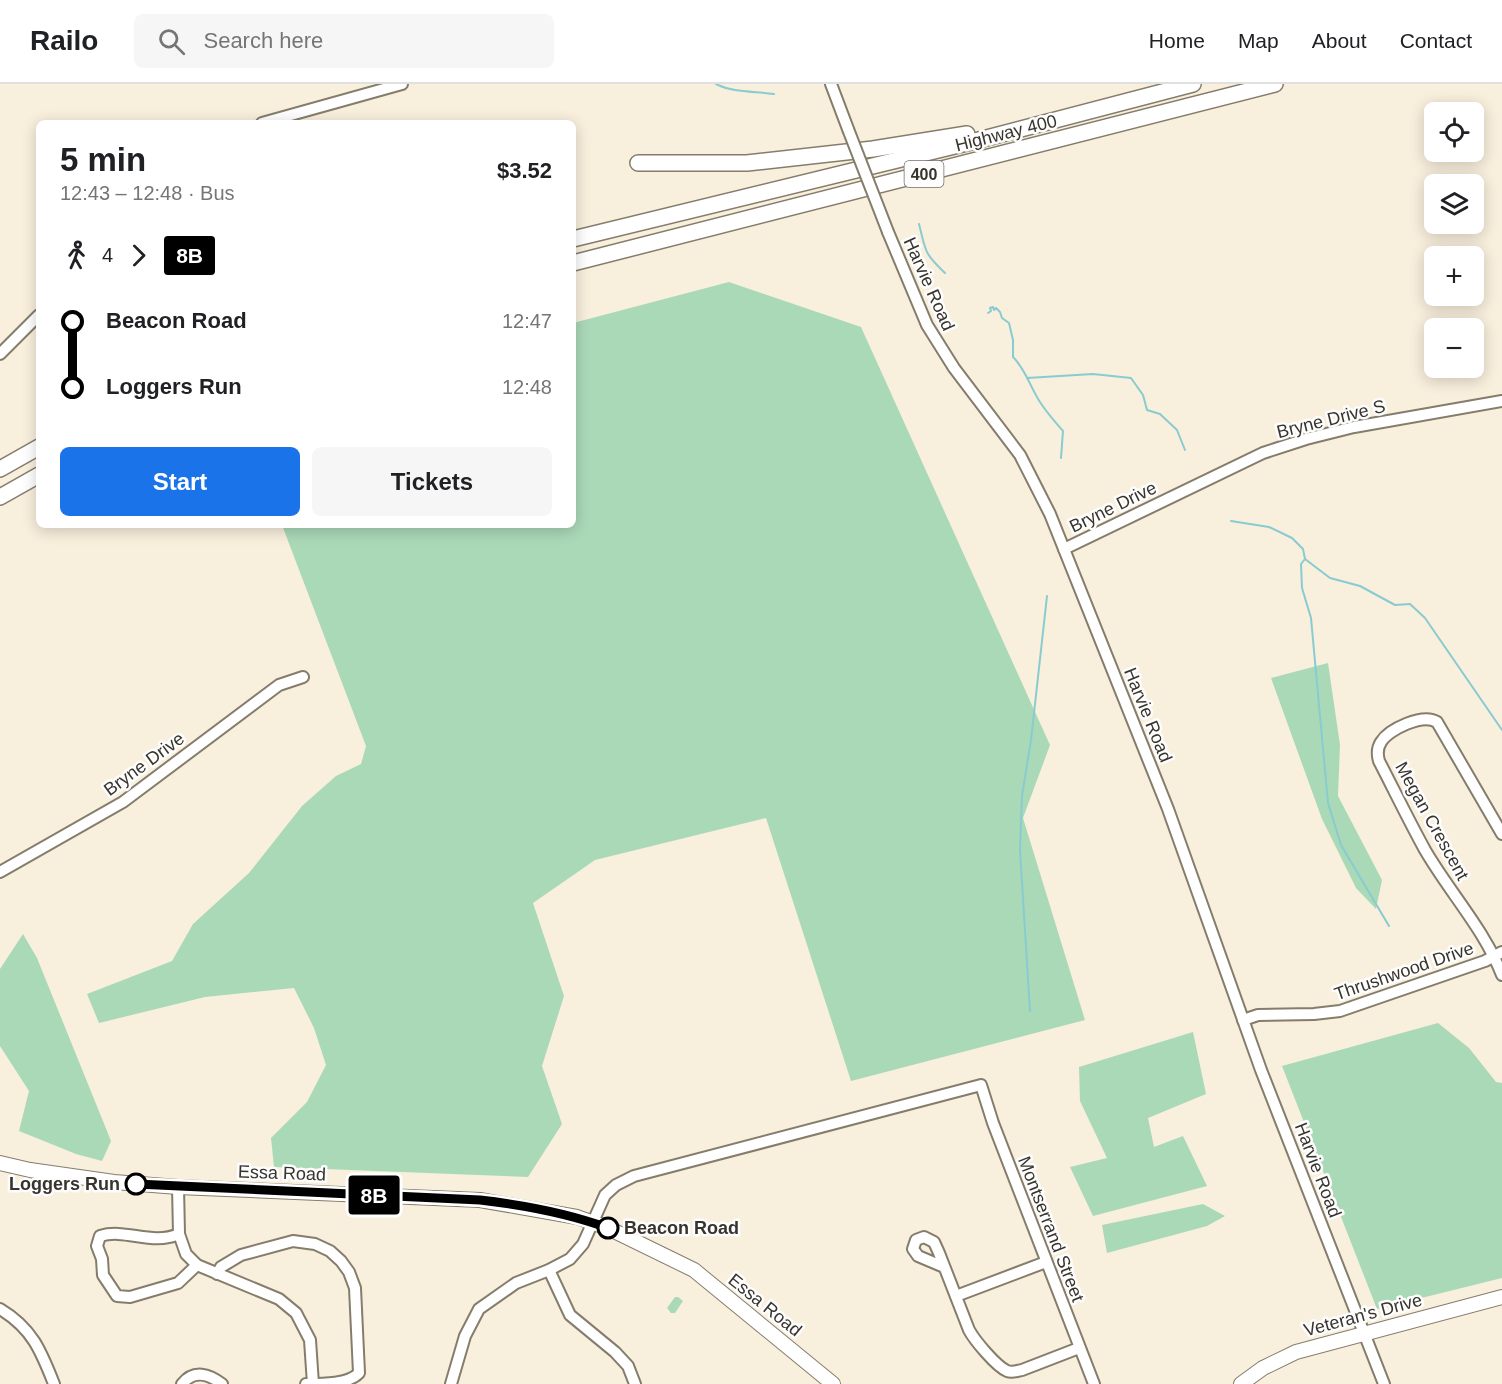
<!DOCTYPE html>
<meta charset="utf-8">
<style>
:root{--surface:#fff;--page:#f6f6f6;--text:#202124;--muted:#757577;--line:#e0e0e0;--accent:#1a73e8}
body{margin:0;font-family:Helvetica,sans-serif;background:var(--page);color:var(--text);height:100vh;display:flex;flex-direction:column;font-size:22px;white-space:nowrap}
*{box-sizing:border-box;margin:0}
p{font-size:20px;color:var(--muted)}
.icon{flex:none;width:33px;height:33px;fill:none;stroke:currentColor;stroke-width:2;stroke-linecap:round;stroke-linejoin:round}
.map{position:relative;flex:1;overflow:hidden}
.side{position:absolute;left:36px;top:36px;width:540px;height:408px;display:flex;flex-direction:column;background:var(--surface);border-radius:9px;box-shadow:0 3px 15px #0003}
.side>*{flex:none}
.badge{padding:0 12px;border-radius:4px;font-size:21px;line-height:39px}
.fabs{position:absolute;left:1424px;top:18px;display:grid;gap:12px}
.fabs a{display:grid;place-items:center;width:60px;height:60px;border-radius:9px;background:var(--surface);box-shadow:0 3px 15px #0003;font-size:30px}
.map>.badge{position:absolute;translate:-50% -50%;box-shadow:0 0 0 3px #fff}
.legs{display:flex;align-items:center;gap:9px;height:66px;padding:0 24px;font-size:20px}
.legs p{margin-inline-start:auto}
.overview{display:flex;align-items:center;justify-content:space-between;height:102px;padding:0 24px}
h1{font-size:33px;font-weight:700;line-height:45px}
.button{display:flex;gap:12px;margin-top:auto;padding:12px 24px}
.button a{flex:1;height:69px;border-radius:9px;background:var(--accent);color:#fff;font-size:24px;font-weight:700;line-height:69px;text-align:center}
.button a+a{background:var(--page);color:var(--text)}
ul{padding:0 24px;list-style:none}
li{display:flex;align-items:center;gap:21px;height:66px;font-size:22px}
li i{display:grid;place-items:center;width:9px;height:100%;margin:0 8px;background:currentColor}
li i::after{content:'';width:15px;height:15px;margin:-8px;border:4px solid;border-radius:50%;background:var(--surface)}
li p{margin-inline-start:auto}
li:first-child i{background:linear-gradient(#0000 50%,currentColor 0)}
li:last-child i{background:linear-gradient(currentColor 50%,#0000 0)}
header{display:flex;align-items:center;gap:36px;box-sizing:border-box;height:84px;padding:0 30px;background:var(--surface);border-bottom:2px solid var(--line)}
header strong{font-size:28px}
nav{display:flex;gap:33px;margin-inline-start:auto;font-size:21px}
.search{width:420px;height:54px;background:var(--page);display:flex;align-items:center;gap:15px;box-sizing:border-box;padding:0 21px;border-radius:9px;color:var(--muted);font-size:22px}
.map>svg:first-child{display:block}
.green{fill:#aad9b8}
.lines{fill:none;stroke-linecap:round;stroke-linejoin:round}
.stream{stroke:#88cbd0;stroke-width:2}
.minor-casing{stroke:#857d6c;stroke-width:14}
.major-casing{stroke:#857d6c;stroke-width:16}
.highway-casing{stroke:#857d6c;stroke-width:18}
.minor{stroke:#fff;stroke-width:10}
.major{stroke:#fff;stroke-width:14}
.highway{stroke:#fff;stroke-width:15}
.minor-bridge-casing{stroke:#857d6c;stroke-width:14;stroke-linecap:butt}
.minor-bridge{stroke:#fff;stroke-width:10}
.line-1-casing{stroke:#fff;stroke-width:14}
.line-1{stroke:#000;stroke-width:9}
.stop-1-dot{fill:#fff;stroke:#000;stroke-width:3}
.labels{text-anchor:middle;stroke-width:5;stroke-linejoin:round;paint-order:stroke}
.shield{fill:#fdfdfd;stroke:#72706b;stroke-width:1.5}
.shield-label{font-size:16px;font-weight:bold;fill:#37342d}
.street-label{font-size:18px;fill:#37342d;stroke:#fdfdfd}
.stop-label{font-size:18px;font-weight:bold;fill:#37342d;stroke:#fdfdfd;text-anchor:end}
</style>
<header>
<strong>Railo</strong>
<div class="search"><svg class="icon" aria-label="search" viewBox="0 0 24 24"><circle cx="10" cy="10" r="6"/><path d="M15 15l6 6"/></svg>Search here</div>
<nav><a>Home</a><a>Map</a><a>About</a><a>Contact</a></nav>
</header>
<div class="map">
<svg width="1502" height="1300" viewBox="0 0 1502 1300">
<rect width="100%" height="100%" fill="#f9efdd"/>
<g class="green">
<polygon points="729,198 861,243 1050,661 1023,734 1085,936 851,997 766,734 595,776 533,819 564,912 542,982 562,1040 528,1093 274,1083 271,1054 307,1018 326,981 314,944 294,904 205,913 99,939 87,910 172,877 193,840 249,789 302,722 336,692 361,680 366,662 282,441 573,441 573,239"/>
<polygon points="1328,579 1340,661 1338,712 1382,796 1376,825 1356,804 1322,735 1271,594"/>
<polygon points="23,850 37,874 111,1057 102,1077 76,1070 19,1047 29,1007 0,962 0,885"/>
<polygon points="1438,939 1469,964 1496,998 1502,999 1502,1194 1377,1225 1282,982"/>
<polygon points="1193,948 1206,1010 1148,1034 1154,1063 1183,1052 1207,1102 1093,1132 1070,1083 1107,1074 1080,1017 1079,983"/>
<polygon points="1203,1120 1225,1132 1207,1142 1107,1169 1102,1141"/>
<polygon points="678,1213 683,1217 675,1229 671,1229 667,1224 675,1213"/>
</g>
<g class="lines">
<g class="stream">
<path d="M716,0C734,9 754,7 774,10"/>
<path d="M919,140C926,167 923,168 945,189"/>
<path d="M988,229L991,227L990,224L993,223L994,226L996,224L1000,228L1002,234L1009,239L1013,256V273C1027,287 1030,304 1042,321C1048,330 1056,339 1063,347L1061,374"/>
<polyline points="1027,294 1093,290 1131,294 1143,311 1147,326 1160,330 1177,346 1185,366"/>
<polyline points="1231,437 1269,443 1292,454 1303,465 1305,475 1330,494 1360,502 1395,521 1410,520 1425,534 1502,646"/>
<polyline points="1305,475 1301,480 1302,504 1311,534 1328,719 1341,761 1389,842"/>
<polyline points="1030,927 1020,766 1022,712 1031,656 1047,512"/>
</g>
<defs>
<g id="minor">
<polyline points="831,0 848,45"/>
<polyline points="262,39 402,0"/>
<polyline points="888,148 927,241 954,284 1020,371 1050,430 1168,725 1261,986 1384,1300"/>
<polyline points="0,270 39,231"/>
<polyline points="1064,465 1263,369 1306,355 1354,343 1502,317"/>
<path d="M1502,750L1437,638C1423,629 1389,645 1381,658C1377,664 1377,670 1379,677C1394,706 1409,737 1425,766C1450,809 1484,845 1502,891"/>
<polyline points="0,788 123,718 279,601 303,593"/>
<polyline points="1243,936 1258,931 1314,930 1340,927 1485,877 1502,868"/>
<polyline points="178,1103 179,1150 186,1170 197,1181 279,1215 296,1229 310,1256 313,1300"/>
<path d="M179,1150C151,1162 126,1144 100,1152L97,1162L102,1175L103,1191L117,1212L130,1213L178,1199L197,1181"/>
<path d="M944,1183L918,1172L913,1165L916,1156L924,1153L934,1158L939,1169L969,1246C975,1257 996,1282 1007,1287C1012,1289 1017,1287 1022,1286L1079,1264"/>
<polyline points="549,1186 570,1231 615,1268 628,1282 635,1300"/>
<path d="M217,1190L221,1183L241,1171L293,1157L315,1160L330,1167L341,1177L349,1188L355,1204L359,1289C349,1300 323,1300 306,1300"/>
<polyline points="956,1212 1046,1178"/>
<path d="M0,1225C32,1244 41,1267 54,1300"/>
<path d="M182,1300C194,1285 209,1290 222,1300"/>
<polyline points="451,1300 465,1252 479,1225 516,1199 549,1186 570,1175 583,1160 605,1111 616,1101 634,1092 981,1001 993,1039 1094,1300"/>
</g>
<g id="major">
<polyline points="0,1079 30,1086 114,1098 178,1103 480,1116 577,1133 608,1144 694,1186 833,1300"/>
<polyline points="1241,1300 1263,1284 1296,1268 1502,1213"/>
</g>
<g id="highway">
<polyline points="638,79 747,79 873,65 967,50"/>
<polyline points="573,155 971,58 1193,0"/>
<polyline points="573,179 1275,0"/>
<polyline points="0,385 39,363"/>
<polyline points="0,413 39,391"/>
</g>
</defs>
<use href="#minor" class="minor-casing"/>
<use href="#major" class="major-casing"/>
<use href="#highway" class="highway-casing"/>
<use href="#minor" class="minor"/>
<use href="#major" class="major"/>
<use href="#highway" class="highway"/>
<defs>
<polyline id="minor-bridge" points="848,45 888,148"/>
</defs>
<use href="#minor-bridge" class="minor-bridge-casing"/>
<use href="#minor-bridge" class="minor-bridge"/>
</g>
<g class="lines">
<defs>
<path id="line-1" d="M136,1100L480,1116C523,1121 567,1129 608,1144"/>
</defs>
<use href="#line-1" class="line-1-casing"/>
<use href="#line-1" class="line-1"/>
</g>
<g class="stop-1-dot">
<circle cx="136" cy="1100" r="10"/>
<circle cx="608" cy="1144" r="10"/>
</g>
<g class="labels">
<rect class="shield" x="904.5" y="77" width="39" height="26" rx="4.5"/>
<g class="shield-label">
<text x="924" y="96">400</text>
</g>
<g class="street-label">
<text transform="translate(1006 49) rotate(-14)" y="6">Highway 400</text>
<text transform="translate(929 200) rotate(66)" y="6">Harvie Road</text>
<text transform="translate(1331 335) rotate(-14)" y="6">Bryne Drive S</text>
<text transform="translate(1113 423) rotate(-26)" y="6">Bryne Drive</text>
<text transform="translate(1148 631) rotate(68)" y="6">Harvie Road</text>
<text transform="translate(144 680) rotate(-36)" y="6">Bryne Drive</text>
<text transform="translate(1432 737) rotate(61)" y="6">Megan Crescent</text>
<text transform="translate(1404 887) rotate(-19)" y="6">Thrushwood Drive</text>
<text transform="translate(1318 1086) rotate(69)" y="6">Harvie Road</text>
<text transform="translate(282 1089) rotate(2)" y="6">Essa Road</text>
<text transform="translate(1051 1145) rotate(69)" y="6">Montserrand Street</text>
<text transform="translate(765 1221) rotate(39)" y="6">Essa Road</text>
<text transform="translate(1363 1231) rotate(-15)" y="6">Veteran's Drive</text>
</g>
<g class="stop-label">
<text x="120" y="1106">Loggers Run</text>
<text x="624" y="1150" text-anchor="start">Beacon Road</text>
</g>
</g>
</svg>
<div class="fabs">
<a><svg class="icon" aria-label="locate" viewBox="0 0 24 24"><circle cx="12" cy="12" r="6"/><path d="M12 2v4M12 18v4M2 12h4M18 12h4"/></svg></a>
<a><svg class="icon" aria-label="layers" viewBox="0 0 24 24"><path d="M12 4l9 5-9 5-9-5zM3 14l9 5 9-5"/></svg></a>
<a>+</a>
<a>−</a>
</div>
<b class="badge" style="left:374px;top:1111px;background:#000;color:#fff">8B</b>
<section class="side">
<div class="overview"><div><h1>5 min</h1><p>12:43 – 12:48 · Bus</p></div><b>$3.52</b></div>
<div class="legs"><svg class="icon" aria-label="walk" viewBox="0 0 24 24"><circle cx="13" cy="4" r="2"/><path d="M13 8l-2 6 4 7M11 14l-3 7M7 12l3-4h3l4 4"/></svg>4<svg class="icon" aria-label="forward" viewBox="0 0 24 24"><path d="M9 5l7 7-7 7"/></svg><b class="badge" style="background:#000;color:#fff">8B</b></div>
<ul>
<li><i style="color:#000"></i><b>Beacon Road</b><p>12:47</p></li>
<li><i style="color:#000"></i><b>Loggers Run</b><p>12:48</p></li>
</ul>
<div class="button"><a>Start</a><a>Tickets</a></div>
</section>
</div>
